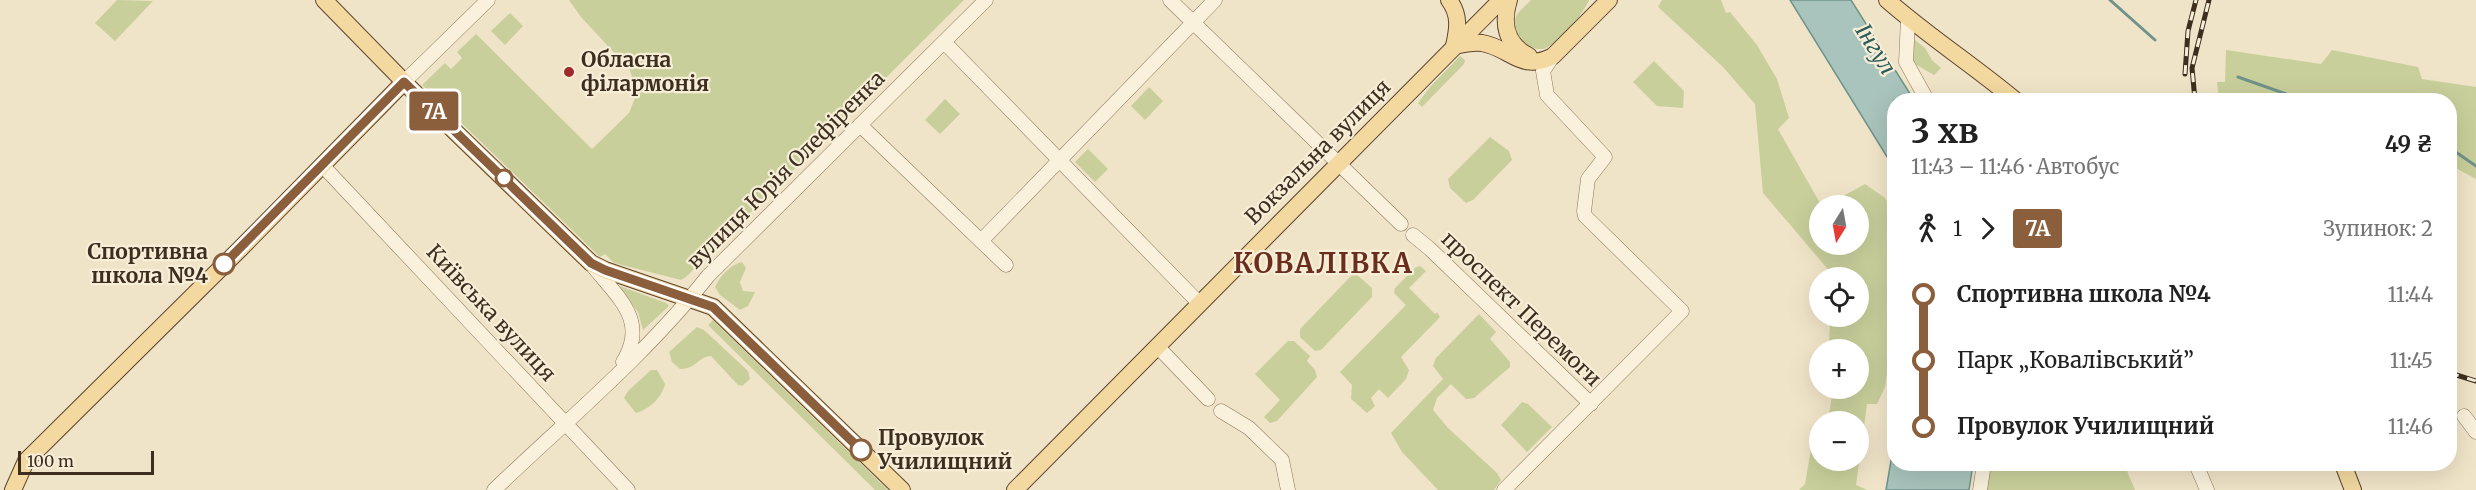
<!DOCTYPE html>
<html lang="uk">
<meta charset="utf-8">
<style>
:root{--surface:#fff;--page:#f6f6f6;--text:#222;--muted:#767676}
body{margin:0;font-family:Merriweather,serif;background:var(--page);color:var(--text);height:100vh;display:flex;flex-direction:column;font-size:22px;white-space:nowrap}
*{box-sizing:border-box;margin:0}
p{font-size:20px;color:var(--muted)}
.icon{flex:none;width:33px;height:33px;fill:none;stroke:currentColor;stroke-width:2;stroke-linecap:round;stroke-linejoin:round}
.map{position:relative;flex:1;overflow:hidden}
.details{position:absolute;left:1887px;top:93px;width:570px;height:378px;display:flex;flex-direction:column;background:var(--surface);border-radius:24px;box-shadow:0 6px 24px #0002}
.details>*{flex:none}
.badge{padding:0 12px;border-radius:4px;font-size:21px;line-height:39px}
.needle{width:39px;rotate:191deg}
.tools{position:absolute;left:1809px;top:195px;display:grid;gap:12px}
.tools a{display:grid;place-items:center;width:60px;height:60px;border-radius:50%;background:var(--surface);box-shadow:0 6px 24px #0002;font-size:30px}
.scale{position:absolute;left:18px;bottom:15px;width:136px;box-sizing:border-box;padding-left:6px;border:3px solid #3d2e20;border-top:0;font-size:16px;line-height:21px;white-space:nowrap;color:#3d2e20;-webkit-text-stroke:4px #f7eed8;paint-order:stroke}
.map>.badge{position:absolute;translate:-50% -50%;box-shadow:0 0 0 3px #fff}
.legs{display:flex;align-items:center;gap:9px;height:66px;padding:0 24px;font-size:20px}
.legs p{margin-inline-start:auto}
.overview{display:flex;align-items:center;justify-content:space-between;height:102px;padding:0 24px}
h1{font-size:33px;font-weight:700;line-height:45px}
ul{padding:0 24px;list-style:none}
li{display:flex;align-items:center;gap:21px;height:66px;font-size:22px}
li i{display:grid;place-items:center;width:9px;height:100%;margin:0 8px;background:currentColor}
li i::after{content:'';width:15px;height:15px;margin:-8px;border:4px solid;border-radius:50%;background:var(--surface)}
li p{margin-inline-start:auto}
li:first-child i{background:linear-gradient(#0000 50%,currentColor 0)}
li:last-child i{background:linear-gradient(currentColor 50%,#0000 0)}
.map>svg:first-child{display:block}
.green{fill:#c9cf9b}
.water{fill:#a9c4bc;stroke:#6f938a;stroke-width:1.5}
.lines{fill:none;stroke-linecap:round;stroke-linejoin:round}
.stream{stroke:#6f938a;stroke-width:3}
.minor-casing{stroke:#8d765c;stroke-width:15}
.major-casing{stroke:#5b4430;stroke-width:18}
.minor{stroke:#faf1dc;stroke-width:14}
.major{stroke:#f3d9a0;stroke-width:16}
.rail-casing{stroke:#3d2e20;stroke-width:5}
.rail{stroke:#f7eed8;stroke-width:3;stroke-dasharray:9;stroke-linecap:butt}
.line-1-casing{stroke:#fff;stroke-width:14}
.line-1{stroke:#8b5e3c;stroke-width:9}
.poi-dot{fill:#9e2a2b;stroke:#f7eed8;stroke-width:2}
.stop-1-dot{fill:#fff;stroke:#8b5e3c;stroke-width:3}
.labels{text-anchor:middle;stroke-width:4.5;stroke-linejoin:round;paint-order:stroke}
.poi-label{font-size:21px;font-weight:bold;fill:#3d2e20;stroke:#f7eed8;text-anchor:start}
.street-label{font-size:21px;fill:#3d2e20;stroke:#f7eed8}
.stop-label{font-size:21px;font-weight:bold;fill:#3d2e20;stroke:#f7eed8;text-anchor:end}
.water-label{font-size:22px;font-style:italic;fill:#2f5d5a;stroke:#f7eed8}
.district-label{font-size:27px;font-weight:bold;letter-spacing:1.5px;fill:#6b2e1e;stroke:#f7eed8}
</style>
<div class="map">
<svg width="2476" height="490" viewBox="0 0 2476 490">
<rect width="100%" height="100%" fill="#f0e4c8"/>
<g class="green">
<polygon points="117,0 153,1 115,41 95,23"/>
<polygon points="569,0 964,0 686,277 681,280 614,263 605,254 600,257 422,85 445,63 451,69 462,58 457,52 476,34 592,149 629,113 637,93 630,70 581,17"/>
<path d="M1531,0H1589C1585,12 1555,48 1542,49C1524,50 1508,29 1518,13C1522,9 1527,4 1531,0Z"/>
<polygon points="1662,0 1721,0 1726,13 1730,12 1757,45 1777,79 1789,118 1778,129 1821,205 1820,206 1820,244 1858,244 1858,206 1827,205 1865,184 1885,198 1894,218 1894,323 1885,387 1877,404 1867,404 1856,485 1867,490 1799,490 1805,484 1811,449 1819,451 1820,460 1858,460 1858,422 1828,421 1833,389 1858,388 1858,350 1829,349 1830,317 1858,316 1858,278 1831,277 1832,274 1763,193 1755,104 1723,67 1658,7"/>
<polygon points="510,13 523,26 505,45 491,31"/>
<polygon points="1910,36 1925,48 1932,60 1941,68 1934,75 1908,60"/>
<polygon points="2226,50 2321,64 2332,50 2418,67 2422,79 2476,87 2476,179 2450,165 2450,100 2219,100 2217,82 2225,82"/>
<polygon points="1460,56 1465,60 1464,64 1422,107 1418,103 1430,87"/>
<polygon points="1654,61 1684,91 1683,108 1657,106 1633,82"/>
<polygon points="1149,87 1163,101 1145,120 1131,106"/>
<polygon points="945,99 960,114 940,134 925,120"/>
<polygon points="1490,137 1509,151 1512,160 1473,200 1466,203 1450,188 1448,179"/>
<polygon points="1088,149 1108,169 1095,182 1075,162"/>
<path d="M742,262L746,268L740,282L743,291L755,292L748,306L740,310L720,295L715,287C721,275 730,265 742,262Z"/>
<polygon points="1420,266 1426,271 1409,288 1435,314 1437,312 1440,317 1401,357 1409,370 1406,379 1388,398 1379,389 1371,398 1375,406 1367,413 1351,399 1352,385 1340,372 1406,305 1394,293 1395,288 1415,268"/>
<polygon points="1356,274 1372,288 1372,297 1321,350 1315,351 1300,337 1300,329 1351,276"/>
<polygon points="617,285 666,303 669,306 643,330 638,312"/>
<polygon points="1479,314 1496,332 1490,339 1510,362 1510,367 1474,398 1466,399 1451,384 1437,398 1433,410 1448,428 1497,473 1501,480 1494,490 1438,490 1402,452 1391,433 1443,379 1433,366 1436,358"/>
<polygon points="713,320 722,329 888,490 875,490 708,325"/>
<path d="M697,327L704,330L748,371L750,379L742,386L738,385L711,356C697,357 697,369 680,369L672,362L669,352Z"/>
<polygon points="1288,341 1294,341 1310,356 1307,361 1315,370 1317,377 1277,421 1270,423 1264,417 1280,400 1255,374"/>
<path d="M651,370H657L665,384C662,397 650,409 636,413L624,398L628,391Z"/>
<polygon points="1522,402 1528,404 1552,427 1527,452 1501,425"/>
<polygon points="1987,464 2124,464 2135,490 1984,490"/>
</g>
<g class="water">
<polygon points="1790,0 1851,0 1914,100 1894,100 1894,168"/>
<polygon points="1894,443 1894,464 1973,464 1969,490 1886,490"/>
</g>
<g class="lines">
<g class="stream">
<polyline points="2110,0 2155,40"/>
<polyline points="2238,77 2303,100"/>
<polyline points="2450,148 2476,166"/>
</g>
<defs>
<g id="minor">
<polyline points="1170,0 1401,224"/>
<polyline points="1908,19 1906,62 1927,100"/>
<polyline points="944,42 1199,303"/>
<polyline points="404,82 488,0"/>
<polyline points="860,125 1006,265"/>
<polyline points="322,165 628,490"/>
<polyline points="1413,235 1430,249 1591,404"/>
<polyline points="981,241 1215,0"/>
<path d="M592,265C617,297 649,320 623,362"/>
<polyline points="1157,346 1208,399"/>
<polyline points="1221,411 1249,428 1282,460 1288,490"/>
<polyline points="2464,416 2476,432"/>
<polyline points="2196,464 2207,490"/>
<path d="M494,490C566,421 646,355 708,276L986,0"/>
<polyline points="1504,490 1682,311 1585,216 1584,211 1588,179 1605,157 1547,95 1543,71 1553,56"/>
<polyline points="1980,490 1984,464"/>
</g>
<g id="major">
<polyline points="324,0 414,92 591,263 605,270 713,307 902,490"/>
<path d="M1449,0C1460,15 1458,28 1454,46"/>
<path d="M1509,0C1502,23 1505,44 1529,56"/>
<path d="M1887,0C1928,36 1973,65 2015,100"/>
<path d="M1454,46C1463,44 1473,42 1482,43C1511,48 1521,73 1553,56L1609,0"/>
<polyline points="2343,464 2353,490"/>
<polyline points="13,490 26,461 241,248 404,82"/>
<polyline points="1015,490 1501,0"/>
</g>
</defs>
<use href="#minor" class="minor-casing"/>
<use href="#major" class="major-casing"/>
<use href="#minor" class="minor"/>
<use href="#major" class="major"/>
<defs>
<g id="rail">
<polyline points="2185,74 2188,31 2196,0"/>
<polyline points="2195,100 2192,68 2209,0"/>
<polyline points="2450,373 2476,381"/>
</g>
</defs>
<use href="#rail" class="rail-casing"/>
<use href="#rail" class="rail"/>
</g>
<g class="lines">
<defs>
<polyline id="line-1" points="224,264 404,82 591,263 605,270 713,307 861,450"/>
</defs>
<use href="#line-1" class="line-1-casing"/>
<use href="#line-1" class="line-1"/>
</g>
<circle class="poi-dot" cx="569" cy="72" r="6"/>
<g class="stop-1-dot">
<circle cx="504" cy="178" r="8"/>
<circle cx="224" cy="264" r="10"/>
<circle cx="861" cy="450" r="10"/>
</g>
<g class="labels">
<g class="poi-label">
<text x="581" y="67">Обласна<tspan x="581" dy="24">філармонія</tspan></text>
</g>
<g class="street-label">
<text transform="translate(1318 152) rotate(-45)" y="7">Вокзальна вулиця</text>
<text transform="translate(786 170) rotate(-45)" y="7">вулиця Юрія Олефіренка</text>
<text transform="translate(1521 309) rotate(44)" y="7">проспект Перемоги</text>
<text transform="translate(491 313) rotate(47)" y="7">Київська вулиця</text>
</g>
<g class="stop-label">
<text x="208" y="259">Спортивна<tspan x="208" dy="24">школа №4</tspan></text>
<text x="878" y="445" text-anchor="start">Провулок<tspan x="878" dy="24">Училищний</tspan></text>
</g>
<g class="water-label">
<text transform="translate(1876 49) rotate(58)" y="8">Інгул</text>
</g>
<g class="district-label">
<text x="1323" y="273">КОВАЛІВКА</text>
</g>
</g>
</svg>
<div class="tools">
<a><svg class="needle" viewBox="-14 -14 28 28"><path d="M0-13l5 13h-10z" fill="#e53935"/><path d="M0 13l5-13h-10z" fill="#767676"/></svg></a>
<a><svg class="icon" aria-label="locate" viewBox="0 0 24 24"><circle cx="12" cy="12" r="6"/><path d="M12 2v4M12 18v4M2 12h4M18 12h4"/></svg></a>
<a>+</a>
<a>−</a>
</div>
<div class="scale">100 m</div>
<b class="badge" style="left:434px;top:111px;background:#8b5e3c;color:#fff">7А</b>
<section class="details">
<div class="overview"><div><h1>3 хв</h1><p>11:43 – 11:46 · Автобус</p></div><b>49 ₴</b></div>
<div class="legs"><svg class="icon" aria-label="walk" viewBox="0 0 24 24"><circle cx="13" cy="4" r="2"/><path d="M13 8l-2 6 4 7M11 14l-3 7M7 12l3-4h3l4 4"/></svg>1<svg class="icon" aria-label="forward" viewBox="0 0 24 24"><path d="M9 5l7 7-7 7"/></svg><b class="badge" style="background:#8b5e3c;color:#fff">7А</b><p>Зупинок: 2</p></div>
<ul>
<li><i style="color:#8b5e3c"></i><b>Спортивна школа №4</b><p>11:44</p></li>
<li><i style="color:#8b5e3c"></i><span>Парк „Ковалівський”</span><p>11:45</p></li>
<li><i style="color:#8b5e3c"></i><b>Провулок Училищний</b><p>11:46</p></li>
</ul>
</section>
</div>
